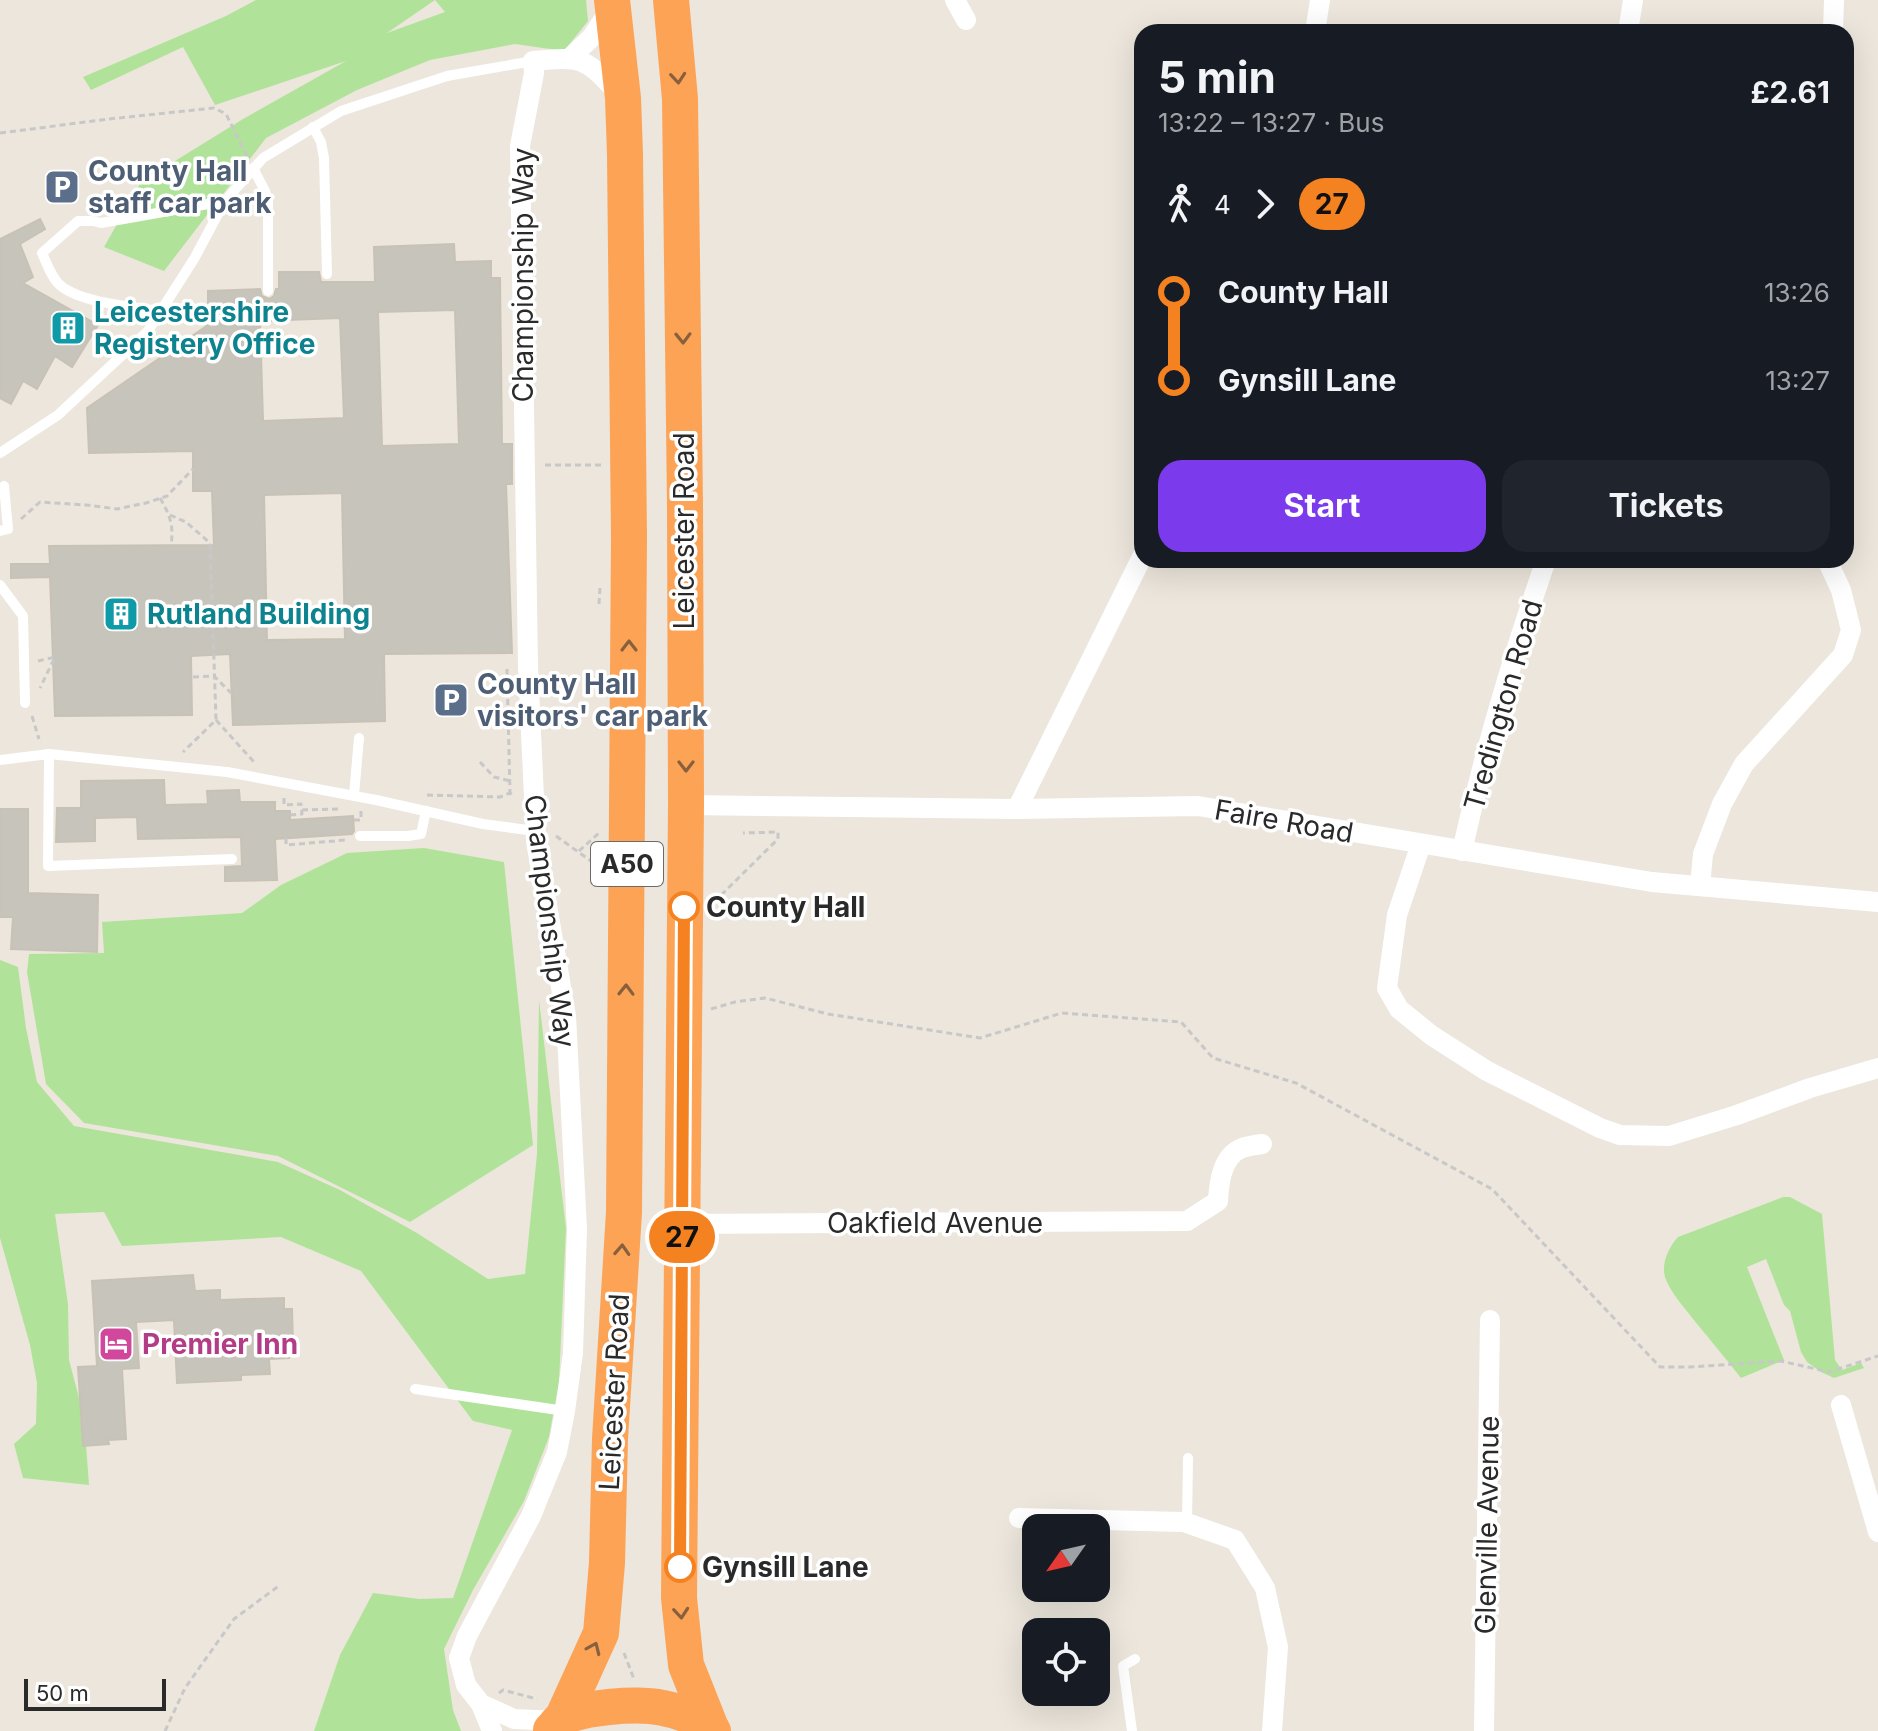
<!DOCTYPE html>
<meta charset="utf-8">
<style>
:root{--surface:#171b24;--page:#20242c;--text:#f1f3f6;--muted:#9ea1a6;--accent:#7c3aed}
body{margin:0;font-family:Inter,sans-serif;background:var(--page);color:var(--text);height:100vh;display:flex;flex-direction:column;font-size:30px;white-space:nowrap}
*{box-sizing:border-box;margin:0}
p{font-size:26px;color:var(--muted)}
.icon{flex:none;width:44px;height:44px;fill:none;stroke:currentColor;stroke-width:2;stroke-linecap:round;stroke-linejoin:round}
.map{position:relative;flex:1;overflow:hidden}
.drawer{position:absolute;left:1134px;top:24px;width:720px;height:544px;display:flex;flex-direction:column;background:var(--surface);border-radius:24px;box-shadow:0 8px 32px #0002}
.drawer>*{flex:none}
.badge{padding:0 16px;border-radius:26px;font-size:28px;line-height:52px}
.needle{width:52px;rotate:236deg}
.controls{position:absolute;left:1022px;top:1514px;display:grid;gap:16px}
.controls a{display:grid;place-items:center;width:88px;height:88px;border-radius:16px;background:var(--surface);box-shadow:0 8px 32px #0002;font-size:40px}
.scale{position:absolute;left:24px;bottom:20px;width:142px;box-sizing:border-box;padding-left:8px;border:4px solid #2a2a2a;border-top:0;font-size:22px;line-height:28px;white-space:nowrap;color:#2a2a2a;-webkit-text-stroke:6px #fff;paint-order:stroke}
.map>.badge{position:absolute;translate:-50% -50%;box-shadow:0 0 0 4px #fff}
.legs{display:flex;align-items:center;gap:12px;height:88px;padding:0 24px;font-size:26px}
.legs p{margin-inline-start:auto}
.headline{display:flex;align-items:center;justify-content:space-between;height:136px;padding:0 24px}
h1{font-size:44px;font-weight:700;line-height:60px}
.button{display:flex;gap:16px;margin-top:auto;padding:16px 24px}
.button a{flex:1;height:92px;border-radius:24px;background:var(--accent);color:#fff;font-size:32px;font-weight:700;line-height:92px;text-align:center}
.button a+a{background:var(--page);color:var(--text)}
ul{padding:0 24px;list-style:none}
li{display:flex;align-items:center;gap:28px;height:88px;font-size:30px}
li i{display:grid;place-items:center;width:12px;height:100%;margin:0 10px;background:currentColor}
li i::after{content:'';width:20px;height:20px;margin:-10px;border:6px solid;border-radius:50%;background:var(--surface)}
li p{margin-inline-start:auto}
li:first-child i{background:linear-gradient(#0000 50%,currentColor 0)}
li:last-child i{background:linear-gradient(currentColor 50%,#0000 0)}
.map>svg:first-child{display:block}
.green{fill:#b0e399;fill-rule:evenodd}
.building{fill:#c7c4bb;stroke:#c8c2b6;stroke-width:2;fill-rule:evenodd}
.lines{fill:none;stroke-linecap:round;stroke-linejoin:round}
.path{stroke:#c8c8c8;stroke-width:3;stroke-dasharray:6 4;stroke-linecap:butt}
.lane{stroke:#fff;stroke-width:10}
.street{stroke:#fff;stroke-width:20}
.highway{stroke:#fda356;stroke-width:36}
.oneway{stroke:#89603e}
.line-1-casing{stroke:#fff;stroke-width:18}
.line-1{stroke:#f58220;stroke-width:12}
.stop-1-dot{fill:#fff;stroke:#f58220;stroke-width:4}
.labels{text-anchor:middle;stroke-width:7;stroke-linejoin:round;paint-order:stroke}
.shield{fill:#fff;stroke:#6a6a6a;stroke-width:2}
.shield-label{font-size:26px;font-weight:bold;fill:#2a2a2a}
.service-label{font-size:28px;font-weight:bold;fill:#4e5e75;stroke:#fff;text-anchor:start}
.street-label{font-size:28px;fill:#2a2a2a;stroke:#fff}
.culture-label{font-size:28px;font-weight:bold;fill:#0d838f;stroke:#fff;text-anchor:start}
.stop-label{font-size:28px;font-weight:bold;fill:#2a2a2a;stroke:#fff;text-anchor:start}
.hotel-label{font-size:28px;font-weight:bold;fill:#b23c85;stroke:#fff;text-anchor:start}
</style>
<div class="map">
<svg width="1878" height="1731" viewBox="0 0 1878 1731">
<rect width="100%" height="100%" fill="#ece6dc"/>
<g class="green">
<path d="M256,0H586L588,21L564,51L515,44L430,60L357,90L266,138L164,271L104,247L141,182L243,119L346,61L215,105L183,47L91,90L83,77L226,16ZM435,0L445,12L387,33Z"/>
<polygon points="424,848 504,862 533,1145 410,1222 278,1156 84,1123 46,1084 27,972 29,954 104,953 102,922 242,913 281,885 347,853"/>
<polygon points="0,960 18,967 26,1028 37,1082 74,1126 278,1162 340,1190 417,1233 488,1279 525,1274 537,1154 539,1000 566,1228 559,1382 549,1437 524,1501 473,1590 444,1649 453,1710 461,1731 314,1731 340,1655 373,1593 419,1599 453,1598 512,1430 473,1421 361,1271 281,1237 122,1246 104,1212 55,1214 68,1304 69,1360 84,1417 89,1485 23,1478 14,1444 36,1424 37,1383 30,1345 0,1238"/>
<path d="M1783,1197H1790L1822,1214L1835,1360L1842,1370L1861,1363L1864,1368L1834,1378L1821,1372L1807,1362L1801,1352L1790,1311L1784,1305L1766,1259L1747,1267L1784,1360L1741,1378C1725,1358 1709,1338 1693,1319C1684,1307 1670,1292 1665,1277C1661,1263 1669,1247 1678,1237Z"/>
</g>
<g class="building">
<polygon points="40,219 45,229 20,244 33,277 23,283 98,325 72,367 55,356 37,389 23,381 11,404 0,398 0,239"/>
<path d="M454,244L455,262L491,261V278H500L502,444H512V484H506L512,653L384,654L385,721L233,725L230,654L191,656L192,715L55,716L50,577L11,578V564H50L49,546L214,545L212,491H193V451L89,453L87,408L208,325V291L260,289L262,296L269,299L274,296L276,289H279V272H319L321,282H375L374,247ZM455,310L459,444L382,446L378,312ZM340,318L344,418L263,421L260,321ZM342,493L345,639L267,640L264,495Z"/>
<polygon points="164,780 165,805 208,804 207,791 239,790 240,802 275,802 275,811 290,811 290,820 353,816 354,831 352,834 275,839 277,880 225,881 225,867 242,866 241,837 138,839 137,817 95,818 95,841 56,842 57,808 81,808 81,781"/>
<polygon points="0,809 28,809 28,893 98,895 97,952 11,949 13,917 0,917"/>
<polygon points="193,1275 195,1291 220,1290 220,1300 284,1298 284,1309 292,1309 293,1346 288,1346 289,1358 269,1359 270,1374 241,1375 241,1380 177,1383 174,1320 136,1322 139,1368 122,1369 126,1439 108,1440 109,1444 83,1446 78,1367 97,1366 92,1281"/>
</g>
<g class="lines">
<g class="path">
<polyline points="0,133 109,119 214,108 226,114 247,156"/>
<polyline points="545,465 601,465"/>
<path d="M160,498C170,515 174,526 171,545"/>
<polyline points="170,515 186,522 210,543 216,720 183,752"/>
<polyline points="21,519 40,502 86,505 117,509 146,503 167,496 193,469"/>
<polyline points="599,604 600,587"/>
<polyline points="38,661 55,657 40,688"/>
<polyline points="507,669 510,793"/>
<polyline points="193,677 214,676 231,693"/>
<polyline points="479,689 482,687 481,672"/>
<polyline points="32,716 39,739"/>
<polyline points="216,720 254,762"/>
<polyline points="480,762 494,777 510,781"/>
<polyline points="427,795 500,797 510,793 514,797"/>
<polyline points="284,798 284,805 301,804 302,814 290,815"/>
<polyline points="302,810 339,809"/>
<polyline points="354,820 361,820 361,810"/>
<polyline points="556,836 598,866"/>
<polyline points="286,838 286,845 346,840"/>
<polyline points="579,851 600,832"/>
<polyline points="714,902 778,839 778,832 743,833"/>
<polyline points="711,1009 735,1002 765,998 828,1014 980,1038 1062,1013 1181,1022 1213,1058 1296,1083 1492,1189 1660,1367 1690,1367 1781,1361 1829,1372 1878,1356"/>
<polyline points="624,1653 634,1679"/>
<polyline points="499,1693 503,1690 537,1699"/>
<polyline points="165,1731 185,1688 234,1619 280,1585"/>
</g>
<g class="lane">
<polyline points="313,127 321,142 324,158 327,274"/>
<polyline points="253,168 265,191 268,201 268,291"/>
<path d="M160,311C134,307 82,303 61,286C52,279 47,264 42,253L78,221H93L101,223L225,201"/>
<polyline points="0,453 58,415 148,331 194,259 225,201 263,158 341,111 447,76 533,61"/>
<polyline points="0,531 8,529 4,486"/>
<polyline points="0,585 23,616 25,703"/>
<polyline points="49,754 48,866 232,859"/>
<polyline points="0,760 49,754 227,772 376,800 483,824 535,831"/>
<polyline points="354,795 359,738"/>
<polyline points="360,836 408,836 421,834 426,811"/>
<polyline points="415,1389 565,1411"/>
<polyline points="1187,1523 1188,1458"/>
<polyline points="1132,1731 1123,1666 1135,1659"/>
</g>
<g class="street">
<polyline points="955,0 966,20"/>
<polyline points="1315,32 1320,0"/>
<polyline points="1628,32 1633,0"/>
<polyline points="1833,32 1834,0"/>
<polyline points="570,58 592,37 611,8"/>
<polyline points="686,805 1017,809 1198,806 1652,882 1878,902"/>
<polyline points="1017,809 1142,557"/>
<polyline points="1421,844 1397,915 1387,988 1399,1009 1431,1035 1487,1071 1600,1128 1620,1135 1669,1136 1737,1115 1810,1088 1878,1068"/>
<path d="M1462,851C1484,752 1513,655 1546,560"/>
<polyline points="1700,886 1703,854 1722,804 1744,764 1843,655 1851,630 1841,590 1827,560"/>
<path d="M682,1224L1187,1221L1218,1201C1219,1182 1222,1156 1242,1148C1248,1146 1255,1145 1262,1144"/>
<polyline points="1841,1405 1878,1532"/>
<polyline points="1019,1518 1184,1522 1235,1540 1265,1588 1278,1647 1272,1731"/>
<polyline points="481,1704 514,1719 558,1721"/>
<path d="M492,1731L481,1704L466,1685L459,1658L467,1636L531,1516L557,1452L565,1411L573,1353L577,1229L566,1016L536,841L528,667L520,146L534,73L533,61C584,56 585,58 620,95"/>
<polyline points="1484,1731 1490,1320"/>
</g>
<g class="highway">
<polyline points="671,0 680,99 685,504 686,805 679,1598 686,1665 711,1728"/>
<polyline points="562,1719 601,1633 607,1563 610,1439 624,1212 629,538 625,154 623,98 612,0"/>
<path d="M551,1730C552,1729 558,1722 559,1721C578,1706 639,1703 663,1708C680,1711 700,1719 713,1731"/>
</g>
</g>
<defs><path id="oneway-chevron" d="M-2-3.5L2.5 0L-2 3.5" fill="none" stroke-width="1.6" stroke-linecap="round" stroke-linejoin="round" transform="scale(2)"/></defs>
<g class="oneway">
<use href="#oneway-chevron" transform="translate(678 78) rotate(85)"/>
<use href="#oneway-chevron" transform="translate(683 338) rotate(89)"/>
<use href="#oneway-chevron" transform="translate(629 646) rotate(-90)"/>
<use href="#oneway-chevron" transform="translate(686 766) rotate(90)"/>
<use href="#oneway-chevron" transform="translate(626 990) rotate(-89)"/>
<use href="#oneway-chevron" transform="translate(622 1250) rotate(-87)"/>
<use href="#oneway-chevron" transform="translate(681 1613) rotate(85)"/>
<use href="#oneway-chevron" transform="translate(594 1648) rotate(-66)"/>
</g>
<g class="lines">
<defs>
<polyline id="line-1" points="680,1567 684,907"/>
</defs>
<use href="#line-1" class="line-1-casing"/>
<use href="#line-1" class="line-1"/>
</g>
<defs>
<symbol id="parking-square" viewBox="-11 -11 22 22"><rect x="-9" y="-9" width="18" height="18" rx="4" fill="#5c6f8a" stroke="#fff"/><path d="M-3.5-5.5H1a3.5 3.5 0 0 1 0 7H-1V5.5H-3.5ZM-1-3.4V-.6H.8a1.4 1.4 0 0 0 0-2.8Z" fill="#fff"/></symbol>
<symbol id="building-square" viewBox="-11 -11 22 22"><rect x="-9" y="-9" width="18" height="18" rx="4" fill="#0f9aa8" stroke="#fff"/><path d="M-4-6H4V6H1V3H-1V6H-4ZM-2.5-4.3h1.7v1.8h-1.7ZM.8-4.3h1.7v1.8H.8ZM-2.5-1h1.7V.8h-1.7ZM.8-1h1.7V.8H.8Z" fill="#fff"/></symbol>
<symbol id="hotel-square" viewBox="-11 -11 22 22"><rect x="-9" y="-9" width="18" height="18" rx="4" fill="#d1479c" stroke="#fff"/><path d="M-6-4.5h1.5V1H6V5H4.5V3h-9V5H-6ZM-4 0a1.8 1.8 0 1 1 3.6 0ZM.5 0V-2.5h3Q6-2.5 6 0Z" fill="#fff"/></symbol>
</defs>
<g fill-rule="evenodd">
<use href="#parking-square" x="42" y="167" width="40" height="40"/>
<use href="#building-square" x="48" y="308" width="40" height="40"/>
<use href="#building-square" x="101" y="594" width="40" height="40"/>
<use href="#parking-square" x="431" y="680" width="40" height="40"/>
<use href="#hotel-square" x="96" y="1324" width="40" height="40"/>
</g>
<g class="stop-1-dot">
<circle cx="684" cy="907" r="14"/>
<circle cx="680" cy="1567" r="14"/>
</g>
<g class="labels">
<rect class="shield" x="591" y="842" width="72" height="44" rx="6"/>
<g class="shield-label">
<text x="627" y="873">A50</text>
</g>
<g class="service-label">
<text x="88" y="181">County Hall<tspan x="88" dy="32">staff car park</tspan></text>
<text x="477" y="694">County Hall<tspan x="477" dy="32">visitors' car park</tspan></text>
</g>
<g class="street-label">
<text transform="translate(523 275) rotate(-90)" y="10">Championship Way</text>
<text transform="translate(684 531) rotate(-90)" y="10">Leicester Road</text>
<text transform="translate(1503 705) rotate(-74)" y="10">Tredington Road</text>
<text transform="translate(1284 821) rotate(10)" y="10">Faire Road</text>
<text transform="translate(550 921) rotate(83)" y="10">Championship Way</text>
<text x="935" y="1233">Oakfield Avenue</text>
<text transform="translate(614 1392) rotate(-87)" y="10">Leicester Road</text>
<text transform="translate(1487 1525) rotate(-89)" y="10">Glenville Avenue</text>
</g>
<g class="culture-label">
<text x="94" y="322">Leicestershire<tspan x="94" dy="32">Registery Office</tspan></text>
<text x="147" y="624">Rutland Building</text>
</g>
<g class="stop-label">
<text x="706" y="917">County Hall</text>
<text x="702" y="1577">Gynsill Lane</text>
</g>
<g class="hotel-label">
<text x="142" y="1354">Premier Inn</text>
</g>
</g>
</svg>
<div class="controls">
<a><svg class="needle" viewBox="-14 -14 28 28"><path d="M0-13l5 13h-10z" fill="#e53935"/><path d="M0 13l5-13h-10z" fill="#9ea1a6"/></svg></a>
<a><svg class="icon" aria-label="locate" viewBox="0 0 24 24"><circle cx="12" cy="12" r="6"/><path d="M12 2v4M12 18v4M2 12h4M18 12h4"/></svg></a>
</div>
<div class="scale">50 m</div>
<b class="badge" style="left:682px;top:1237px;background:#f58220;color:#111">27</b>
<section class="drawer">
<div class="headline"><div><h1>5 min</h1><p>13:22 – 13:27 · Bus</p></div><b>£2.61</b></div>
<div class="legs"><svg class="icon" aria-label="walk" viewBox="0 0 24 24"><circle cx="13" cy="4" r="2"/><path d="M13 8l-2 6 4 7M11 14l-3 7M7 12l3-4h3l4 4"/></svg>4<svg class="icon" aria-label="forward" viewBox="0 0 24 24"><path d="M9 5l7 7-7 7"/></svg><b class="badge" style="background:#f58220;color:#111">27</b></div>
<ul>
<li><i style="color:#f58220"></i><b>County Hall</b><p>13:26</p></li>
<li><i style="color:#f58220"></i><b>Gynsill Lane</b><p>13:27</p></li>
</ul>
<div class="button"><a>Start</a><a>Tickets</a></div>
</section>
</div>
